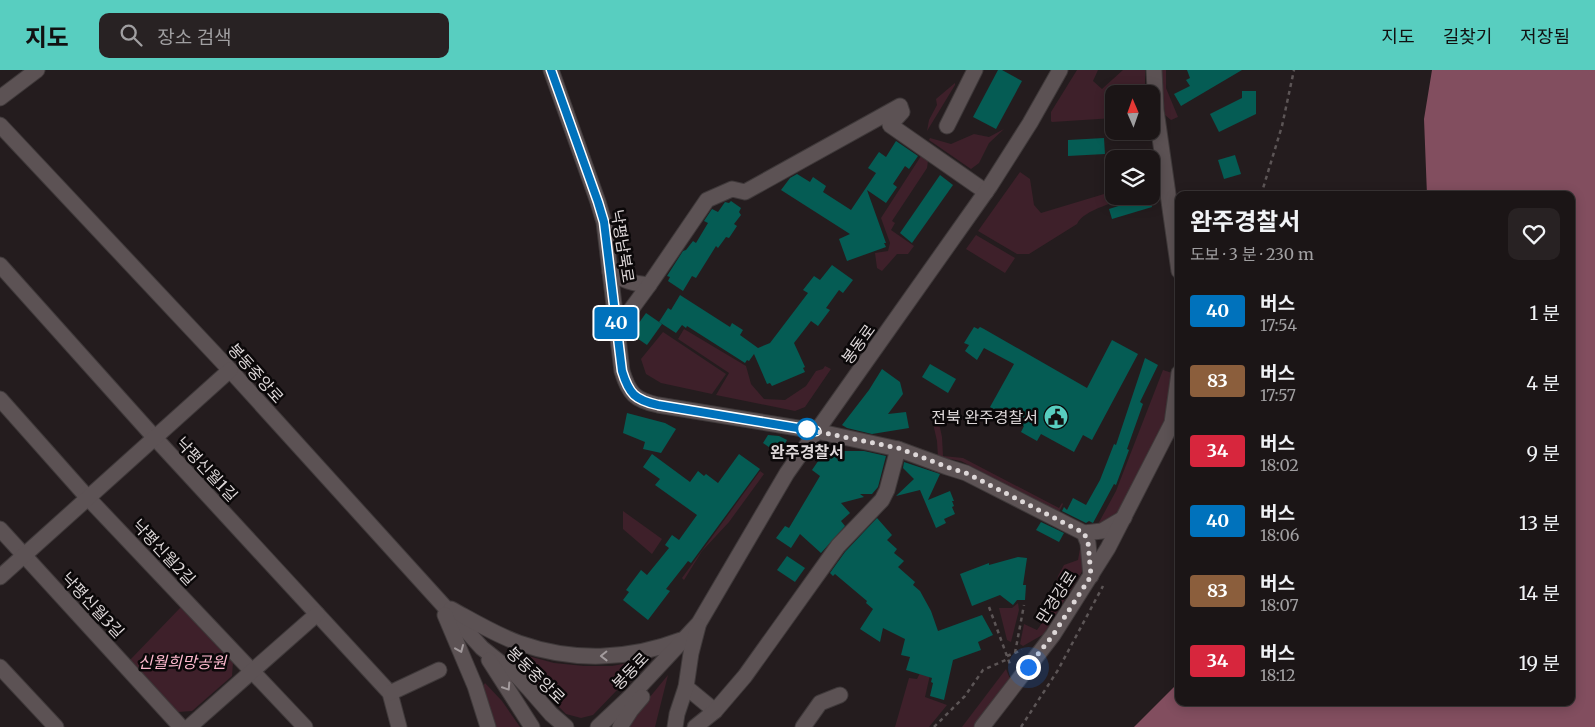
<!DOCTYPE html>
<html lang="ko">
<meta charset="utf-8">
<style>
:root{--surface:#1b1516;--page:#282223;--text:#f1f3f6;--muted:#a09fa1;--line:#393435;--accent:#58cec0}
body{margin:0;font-family:Merriweather,"Noto Sans KR",serif;background:var(--page);color:var(--text);height:100vh;display:flex;flex-direction:column;font-size:19px;white-space:nowrap}
*{box-sizing:border-box;margin:0}
p{font-size:16px;color:var(--muted)}
.icon{flex:none;width:28px;height:28px;fill:none;stroke:currentColor;stroke-width:2;stroke-linecap:round;stroke-linejoin:round}
.map{position:relative;flex:1;overflow:hidden}
.details{position:absolute;left:1175px;top:121px;width:400px;height:515px;display:flex;flex-direction:column;background:var(--surface);border-radius:10px;box-shadow:0 2px 12px #0003,0 0 0 1px var(--line)}
.details>*{flex:none}
.badge{padding:0 10px;border-radius:4px;font-size:18px;line-height:32px}
.needle{width:32px;rotate:358deg}
.tools{position:absolute;left:1105px;top:15px;display:grid;gap:10px}
.tools a{display:grid;place-items:center;width:55px;height:55px;border-radius:10px;background:var(--surface);box-shadow:0 2px 12px #0003,0 0 0 1px var(--line);font-size:25px}
.you{position:absolute;width:25px;height:25px;margin:-12px;border:4px solid #fff;border-radius:50%;background:#1a73e8;box-shadow:0 0 0 8px #1a73e833}
.map>.badge{position:absolute;translate:-50% -50%;box-shadow:0 0 0 2px #fff}
.round{display:grid;place-items:center;flex:none;width:52px;height:52px;border-radius:10px;background:var(--page)}
.overview{display:flex;align-items:center;justify-content:space-between;height:85px;padding:0 15px}
h1{font-size:24px;font-weight:700;line-height:38px}
ul{padding:0;list-style:none}
li{display:flex;align-items:center;gap:15px;height:70px;padding:0 15px}
li div{flex:1}
li b{display:block;font-size:19px}
li em{font-style:normal}
li .badge{min-width:55px;font-weight:700;text-align:center}
header{display:flex;align-items:center;gap:30px;box-sizing:border-box;height:70px;padding:0 25px;background:var(--accent);color:#111}
header strong{font-size:24px}
nav{display:flex;gap:28px;margin-inline-start:auto;font-size:18px}
.search{width:350px;height:45px;background:var(--page);display:flex;align-items:center;gap:12px;box-sizing:border-box;padding:0 18px;border-radius:10px;color:var(--muted);font-size:19px}
.map>svg:first-child{display:block}
.green{fill:#3e202a}
.water{fill:#824e5f}
.building{fill:#055c54}
.lines{fill:none;stroke-linecap:round;stroke-linejoin:round}
.minor-casing{stroke:#3f393a;stroke-width:17}
.path{stroke:#5c5556;stroke-width:2.5;stroke-dasharray:4 4;stroke-linecap:butt}
.minor{stroke:#5c5254;stroke-width:15}
.oneway{stroke:#a39b9d}
.line-casing{stroke:#fff;stroke-width:11}
.line{stroke:#0072bc;stroke-width:8}
.walk{stroke:#ddd7d8;stroke-width:5;stroke-dasharray:0 9}
.stop-dot{fill:#fff;stroke:#0072bc;stroke-width:2.5}
.labels{text-anchor:middle;stroke-width:5;stroke-linejoin:round;paint-order:stroke}
.street-label{font-size:16px;fill:#ddd7d8;stroke:#0b0809}
.poi-label{font-size:16px;fill:#ddd7d8;stroke:#0b0809;text-anchor:end}
.stop-label{font-size:16px;font-weight:bold;fill:#ddd7d8;stroke:#0b0809}
.park-label{font-size:16px;font-style:italic;fill:#ffbacf;stroke:#0b0809}
</style>
<header>
<strong>지도</strong>
<div class="search"><svg class="icon" aria-label="search" viewBox="0 0 24 24"><circle cx="10" cy="10" r="6"/><path d="M15 15l6 6"/></svg>장소 검색</div>
<nav><a>지도</a><a>길찾기</a><a>저장됨</a></nav>
</header>
<div class="map">
<svg width="1595" height="657" viewBox="0 0 1595 657">
<rect width="100%" height="100%" fill="#241c1e"/>
<g class="green">
<polygon points="1077,0 1098,0 1093,11 1102,19 1123,0 1145,0 1145,24 1114,24 1114,48 1052,52 1051,51 1051,42"/>
<polygon points="1160,0 1166,0 1166,18 1178,47 1171,50 1165,45"/>
<polygon points="955,13 955,15 927,61 929,50 937,35 936,29"/>
<polygon points="1004,59 989,73 979,93 971,99 929,70 930,68 951,74 974,64 989,67"/>
<polygon points="921,86 928,91 927,98 892,151 895,153 891,160 914,176 908,184 897,184 882,201 877,198 875,183 888,181 890,173 881,148"/>
<path d="M1020,102L1030,109L1034,135L1041,143L1114,121V126H1132C1118,132 1084,139 1077,154L1029,184H1017L978,161Z"/>
<polygon points="976,165 1015,188 1005,203 966,179"/>
<polygon points="684,259 746,296 751,314 764,329 785,330 806,316 816,301 823,299 825,296 831,299 805,337 795,341 716,325 729,303 678,269"/>
<polygon points="663,262 726,304 712,324 661,313 646,304 641,289"/>
<polygon points="1163,300 1172,303 1166,349 1120,446 1097,456 1116,421"/>
<polygon points="936,339 942,367 943,386 963,388 1059,438 1062,433 1063,434 1059,442 961,391 938,387 937,371 930,340"/>
<polygon points="760,401 764,404 729,452 702,481 684,510 682,508"/>
<polygon points="623,441 662,469 652,484 623,459"/>
<polygon points="1081,473 1086,495 1044,564 1023,576 1020,574 1024,554 1037,560 1050,542 1057,527 1054,521 1058,506 1064,495 1078,490"/>
<polygon points="1018,533 1019,540 1011,572 1007,570 999,538 1012,538"/>
<polygon points="181,537 233,592 232,606 192,641 178,642 130,590"/>
<polygon points="517,583 554,593 584,596 612,596 639,591 643,593 593,645 581,648 566,644 515,592 514,585"/>
<polygon points="935,583 925,627 947,635 929,657 895,657 909,608 917,609 924,595"/>
<polygon points="1006,599 1010,609 975,657 962,657"/>
<polygon points="668,605 655,657 627,657 631,650"/>
<polygon points="485,613 502,631 520,657 495,657 482,618"/>
</g>
<polygon class="water" points="1432,0 1595,0 1595,657 1134,657 1179,612 1179,632 1571,632 1571,125 1427,125 1424,49"/>
<g class="building">
<polygon points="998,0 1002,0 1022,11 996,59 973,47"/>
<polygon points="1187,0 1242,0 1181,36 1174,24 1190,16 1186,10 1190,8"/>
<polygon points="1242,21 1256,21 1256,44 1219,62 1210,44 1242,28"/>
<polygon points="1104,68 1105,84 1068,86 1068,70"/>
<polygon points="896,71 918,86 909,99 905,96 893,114 897,117 886,133 867,120 886,173 884,173 886,177 847,191 839,169 850,164 781,120 790,108 797,104 810,112 813,107 826,116 823,122 851,140 876,103 868,98 879,82 886,87"/>
<polygon points="1235,85 1241,104 1224,109 1218,90"/>
<polygon points="940,105 953,115 912,173 900,163"/>
<polygon points="1150,126 1152,137 1112,149 1109,139"/>
<polygon points="731,131 741,138 739,142 741,145 734,154 737,156 729,168 726,167 718,178 716,176 696,208 692,206 683,221 668,211 670,207 667,206 683,181 686,180 693,171 696,173 708,153 704,151 712,139 718,142 725,132 729,133"/>
<polygon points="832,195 853,210 843,223 839,220 826,238 830,240 818,256 811,251 794,273 805,297 803,298 805,302 772,316 770,313 767,314 754,284 749,291 747,290 745,293 687,256 686,258 682,255 676,263 659,252 668,238 671,240 680,225 730,257 732,253 743,260 740,265 758,278 770,273 808,223 803,220 814,206 820,210"/>
<polygon points="646,243 662,254 647,275 631,264"/>
<polygon points="974,257 978,259 980,257 984,259 1087,318 1112,270 1138,284 1092,370 1083,365 1074,382 1041,364 1037,371 1021,362 1024,356 990,337 1014,294 984,278 977,290 965,281 969,275 964,273"/>
<polygon points="1145,288 1158,295 1140,332 1143,334 1127,379 1129,380 1116,415 1114,414 1093,453 1089,451 1086,453 1062,441 1064,437 1067,440 1073,428 1086,435 1100,410 1114,374 1116,375"/>
<polygon points="930,294 956,309 948,323 922,307"/>
<polygon points="882,299 900,312 903,324 888,344 906,342 909,358 872,364 847,358 842,355 869,320"/>
<polygon points="627,343 665,353 676,359 661,383 643,379 645,372 623,363"/>
<polygon points="768,365 779,366 787,370 779,384 763,373"/>
<polygon points="825,381 864,381 886,386 878,417 872,424 860,424 864,427 841,433 850,443 841,451 845,456 821,483 800,464 791,478 776,468 785,456 789,458 820,406 812,400"/>
<polygon points="652,384 690,412 698,401 704,406 706,404 718,413 739,384 760,399 691,493 688,491 666,519 670,521 648,550 623,530 629,522 626,520 641,500 647,505 669,478 665,475 672,465 679,470 697,445 655,415 660,409 643,397"/>
<polygon points="904,392 940,404 928,430 950,421 954,431 952,431 954,436 952,437 955,444 944,449 946,453 936,458 920,420 896,426 914,409 903,398"/>
<polygon points="877,448 892,465 887,470 897,479 894,483 904,491 898,497 915,512 913,515 920,521 931,541 938,561 982,545 993,565 978,572 981,580 953,590 944,630 930,626 933,613 931,612 932,608 906,600 910,587 901,585 905,569 883,558 880,572 860,559 873,539 866,533 867,531 835,504 833,506 830,503 845,482"/>
<polygon points="1041,452 1064,463 1059,472 1036,460"/>
<polygon points="787,486 805,498 795,512 777,500"/>
<polygon points="1018,487 1027,488 1023,515 1026,515 1025,530 1017,530 1013,535 1000,525 972,536 960,504 989,493 989,495"/>
</g>
<g class="lines">
<defs>
<g id="minor">
<path d="M551,0L598,132L604,152L622,301C629,324 635,330 658,335L816,361L898,379L947,397L966,403L1084,463L1088,473L1091,506"/>
<polyline points="1154,0 1156,40 1179,201"/>
<polyline points="0,28 37,0"/>
<polyline points="0,55 230,300 482,578 516,605 530,620 551,644 566,657"/>
<polyline points="947,56 975,0"/>
<polyline points="0,195 155,368 390,623 399,657"/>
<path d="M610,202C623,210 633,214 649,215"/>
<polyline points="616,260 649,215 707,130 732,119 745,122 900,36 902,42 890,55 986,122"/>
<polyline points="0,329 88,428 305,657"/>
<polyline points="0,459 181,657"/>
<polyline points="1084,463 1102,461 1124,448"/>
<polyline points="0,507 230,300"/>
<path d="M451,539C473,551 496,565 519,573C573,592 629,590 681,570"/>
<polyline points="445,545 475,616 488,657"/>
<polyline points="489,590 532,657"/>
<polyline points="0,597 56,657"/>
<polyline points="686,617 715,641"/>
<polyline points="390,623 439,600"/>
<polyline points="189,657 317,544"/>
<polyline points="598,657 630,627 699,553 787,403 990,116 1030,53 1060,0"/>
<polyline points="620,657 631,640 642,627"/>
<polyline points="675,657 677,644 686,617 691,583 698,556"/>
<polyline points="695,657 715,641 745,606 838,476 882,430 887,420 898,379"/>
<polyline points="803,657 820,633 840,625"/>
<polyline points="982,657 1053,565 1108,478 1172,353 1179,303"/>
</g>
</defs>
<use href="#minor" class="minor-casing"/>
<g class="path">
<polyline points="1261,125 1282,56 1294,0"/>
<polyline points="989,537 1011,597"/>
<polyline points="1015,583 1024,535"/>
<polyline points="1007,586 1022,580"/>
<polyline points="934,657 965,626 983,600 1008,589"/>
<polyline points="1021,657 1058,600 1103,516"/>
</g>
<use href="#minor" class="minor"/>
</g>
<defs><path id="oneway-chevron" d="M-2-3.5L2.5 0L-2 3.5" fill="none" stroke-width="1.6" stroke-linecap="round" stroke-linejoin="round" transform="scale(1.25)"/></defs>
<g class="oneway">
<use href="#oneway-chevron" transform="translate(460 579) rotate(67)"/>
<use href="#oneway-chevron" transform="translate(604 586) rotate(179)"/>
<use href="#oneway-chevron" transform="translate(507 617) rotate(57)"/>
</g>
<g class="lines">
<defs>
<path id="line" d="M551,0L598,132L604,152L622,301C629,324 635,330 658,335L816,361"/>
</defs>
<use href="#line" class="line-casing"/>
<use href="#line" class="line"/>
<polyline class="walk" points="807,359 800,358 898,378 947,397 966,403 1084,463 1088,472 1091,506 1053,565 1028,597"/>
</g>
<defs>
<symbol id="civic-disc" viewBox="-11 -11 22 22"><circle r="9.5" fill="#58cec0" stroke="#0b0809"/><path d="M-.6-6.5H3V-4.5H.6V-3L4-1V1h2V6H-6V1h2V-1L-.6-3ZM-1.2 2.5V6h2.4V2.5Z" fill="#111"/></symbol>
</defs>
<g fill-rule="evenodd">
<use href="#civic-disc" x="1042" y="333" width="28" height="28"/>
</g>
<circle class="stop-dot" cx="807" cy="359" r="10"/>
<g class="labels">
<g class="street-label">
<text transform="translate(623 176) rotate(81)" y="6">낙평남북로</text>
<text transform="translate(858 274) rotate(-54)" y="6">봉동로</text>
<text transform="translate(256 303) rotate(48)" y="6">봉동중앙로</text>
<text transform="translate(207 399) rotate(47)" y="6">낙평신월1길</text>
<text transform="translate(164 482) rotate(47)" y="6">낙평신월2길</text>
<text transform="translate(1056 527) rotate(-57)" y="6">만경강로</text>
<text transform="translate(93 535) rotate(47)" y="6">낙평신월3길</text>
<text transform="translate(630 601) rotate(-46)" y="6">봉동로</text>
<text transform="translate(536 605) rotate(44)" y="6">봉동중앙로</text>
</g>
<g class="poi-label">
<text x="1038" y="353">전북 완주경찰서</text>
</g>
<g class="stop-label">
<text x="807" y="388">완주경찰서</text>
</g>
<g class="park-label">
<text x="182" y="598">신월희망공원</text>
</g>
</g>
</svg>
<div class="tools">
<a><svg class="needle" viewBox="-14 -14 28 28"><path d="M0-13l5 13h-10z" fill="#e53935"/><path d="M0 13l5-13h-10z" fill="#a09fa1"/></svg></a>
<a><svg class="icon" aria-label="layers" viewBox="0 0 24 24"><path d="M12 4l9 5-9 5-9-5zM3 14l9 5 9-5"/></svg></a>
</div>
<div class="you" style="left:1028px;top:597px"></div>
<b class="badge" style="left:616px;top:253px;background:#0072bc;color:#fff">40</b>
<section class="details">
<div class="overview"><div><h1>완주경찰서</h1><p>도보 · 3 분 · 230 m</p></div><a class="round"><svg class="icon" aria-label="heart" viewBox="0 0 24 24"><path d="M12 20l-8-8c-3-5 5-10 8-4 3-6 11-1 8 4z"/></svg></a></div>
<ul>
<li><span class="badge" style="background:#0072bc;color:#fff">40</span><div><b>버스</b><p>17:54</p></div><em>1 분</em></li>
<li><span class="badge" style="background:#8b5e3c;color:#fff">83</span><div><b>버스</b><p>17:57</p></div><em>4 분</em></li>
<li><span class="badge" style="background:#d7263d;color:#fff">34</span><div><b>버스</b><p>18:02</p></div><em>9 분</em></li>
<li><span class="badge" style="background:#0072bc;color:#fff">40</span><div><b>버스</b><p>18:06</p></div><em>13 분</em></li>
<li><span class="badge" style="background:#8b5e3c;color:#fff">83</span><div><b>버스</b><p>18:07</p></div><em>14 분</em></li>
<li><span class="badge" style="background:#d7263d;color:#fff">34</span><div><b>버스</b><p>18:12</p></div><em>19 분</em></li>
</ul>
</section>
</div>
